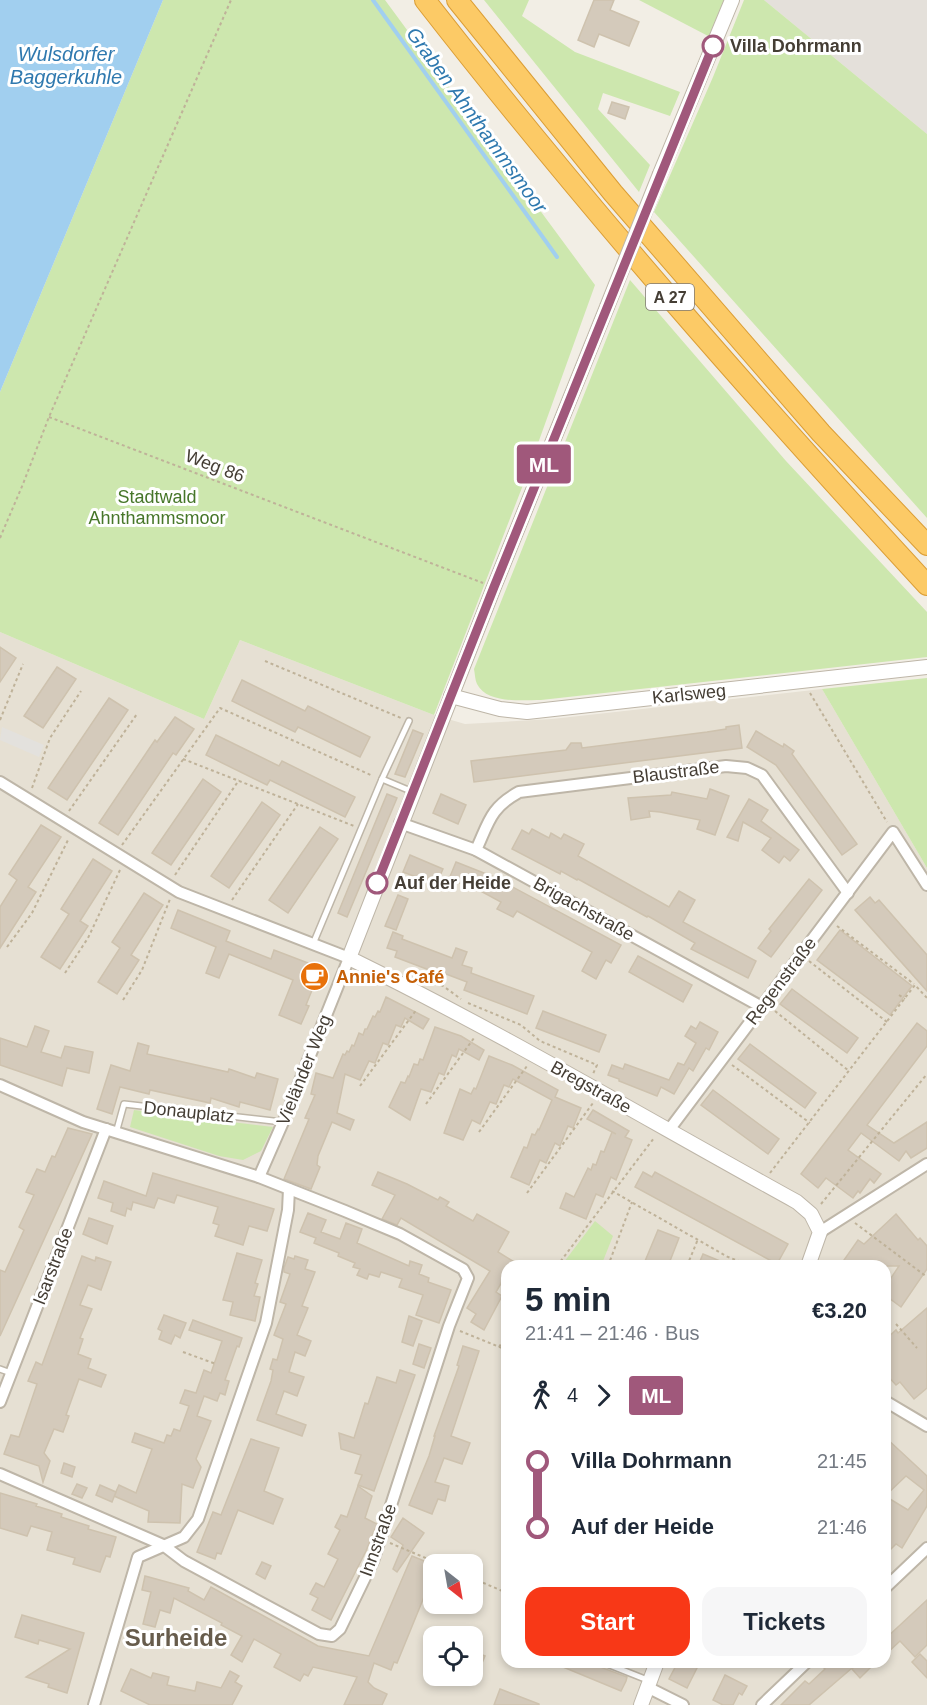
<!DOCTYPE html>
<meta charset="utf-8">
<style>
:root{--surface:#fff;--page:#f6f6f7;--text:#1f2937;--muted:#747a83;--accent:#f83817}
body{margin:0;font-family:Helvetica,sans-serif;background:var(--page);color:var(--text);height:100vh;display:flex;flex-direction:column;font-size:22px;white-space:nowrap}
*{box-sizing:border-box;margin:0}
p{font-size:20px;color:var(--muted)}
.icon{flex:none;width:33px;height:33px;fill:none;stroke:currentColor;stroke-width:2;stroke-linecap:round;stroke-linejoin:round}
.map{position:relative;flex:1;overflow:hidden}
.sheet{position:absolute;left:501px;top:1260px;width:390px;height:408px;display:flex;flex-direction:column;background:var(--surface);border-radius:18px;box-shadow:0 3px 9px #0003}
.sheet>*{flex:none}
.badge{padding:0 12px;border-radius:4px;font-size:21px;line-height:39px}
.needle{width:39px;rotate:149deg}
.fabs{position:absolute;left:423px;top:1554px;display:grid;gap:12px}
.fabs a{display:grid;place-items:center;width:60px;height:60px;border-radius:12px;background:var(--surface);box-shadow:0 3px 9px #0003;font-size:30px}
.map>.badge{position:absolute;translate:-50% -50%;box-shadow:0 0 0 3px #fff}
.legs{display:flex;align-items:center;gap:9px;height:66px;padding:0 24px;font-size:20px}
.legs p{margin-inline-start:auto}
.overview{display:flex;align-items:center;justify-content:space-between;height:102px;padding:0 24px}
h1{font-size:33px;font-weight:700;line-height:45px}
.action{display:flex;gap:12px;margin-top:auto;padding:12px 24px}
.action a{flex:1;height:69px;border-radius:18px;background:var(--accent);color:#fff;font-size:24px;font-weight:700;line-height:69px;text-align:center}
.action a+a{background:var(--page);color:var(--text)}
ul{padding:0 24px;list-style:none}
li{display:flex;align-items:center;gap:21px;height:66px;font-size:22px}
li i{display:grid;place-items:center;width:9px;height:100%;margin:0 8px;background:currentColor}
li i::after{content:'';width:15px;height:15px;margin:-8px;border:4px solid;border-radius:50%;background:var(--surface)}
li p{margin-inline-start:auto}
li:first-child i{background:linear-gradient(#0000 50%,currentColor 0)}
li:last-child i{background:linear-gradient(currentColor 50%,#0000 0)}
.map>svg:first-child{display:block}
.residential{fill:#e6e0d3;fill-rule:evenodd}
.industrial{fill:#e4e0da}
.green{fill:#cde7ae}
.parking{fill:#e3e1dd}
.water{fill:#a1cfef}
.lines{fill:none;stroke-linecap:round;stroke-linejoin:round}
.stream{stroke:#a1cfef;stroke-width:4}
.building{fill:#d4cabb;stroke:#cec2ae;stroke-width:1.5;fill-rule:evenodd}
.service-casing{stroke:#beb6a8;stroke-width:8}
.minor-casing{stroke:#beb6a8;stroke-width:14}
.tertiary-casing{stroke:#beb6a8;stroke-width:16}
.motorway-casing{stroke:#db9e36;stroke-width:22}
.path{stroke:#bfb299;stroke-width:2;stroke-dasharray:3 3;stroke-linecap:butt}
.service{stroke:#fff;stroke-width:5}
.minor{stroke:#fff;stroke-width:10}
.tertiary{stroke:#fff;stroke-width:14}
.motorway{stroke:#fcca66;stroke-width:20}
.tertiary-bridge-casing{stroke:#beb6a8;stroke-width:16;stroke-linecap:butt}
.tertiary-bridge{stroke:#fff;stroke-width:14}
.line-1-casing{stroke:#fff;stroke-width:14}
.line-1{stroke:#a0587b;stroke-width:9}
.stop-1-dot{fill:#fff;stroke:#a0587b;stroke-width:3}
.labels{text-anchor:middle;stroke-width:6;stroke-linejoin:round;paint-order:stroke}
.shield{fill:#fff;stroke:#7d7872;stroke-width:1.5}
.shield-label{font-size:16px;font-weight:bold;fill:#453e35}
.stop-label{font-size:18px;font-weight:bold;fill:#453e35;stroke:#fff;text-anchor:start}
.street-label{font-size:18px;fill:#453e35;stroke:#fff}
.park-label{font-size:18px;fill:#467629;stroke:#fff}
.food-label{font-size:18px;font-weight:bold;fill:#c56008;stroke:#fff;text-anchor:start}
.water-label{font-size:20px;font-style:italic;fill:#2f79af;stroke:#fff}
.district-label{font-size:24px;font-weight:bold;fill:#675c4c;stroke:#fff}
</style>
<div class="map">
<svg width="927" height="1705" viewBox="0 0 927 1705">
<rect width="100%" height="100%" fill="#f2eee5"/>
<path class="residential" d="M0,632L204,719L240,640L434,715L465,724L552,719L822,689L927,868V1705H0ZM507,1266H885V1662H507ZM434,1564H472V1604H434ZM434,1636H472V1676H434Z"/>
<polygon class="industrial" points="764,0 927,0 927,134"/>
<g class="green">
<polygon points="163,0 385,0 595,285 523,485 434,715 240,640 204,719 0,632 0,392"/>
<polygon points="484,0 529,0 522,16 575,52 680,92 670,116 603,93 598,109 650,165 639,192"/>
<polygon points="639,0 725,0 710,37"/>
<polygon points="744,0 764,0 927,134 927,518 654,212 713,77"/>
<path d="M630,280L786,461L927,612V657L541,700C522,700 487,704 477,684C475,680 475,674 474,669Z"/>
<polygon points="927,678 927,868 822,689"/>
<polygon points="134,1110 273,1127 261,1151 243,1160 219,1156 130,1127"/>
<polygon points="595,1221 613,1236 601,1266 561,1266"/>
</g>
<polygon class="parking" points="2,727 44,745 39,757 0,740"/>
<polygon class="water" points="0,0 163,0 0,392"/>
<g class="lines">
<polyline class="stream" points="373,0 557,257"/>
</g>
<g class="building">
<polygon points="594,0 614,0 610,10 639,22 629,46 599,34 594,47 578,40"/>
<polygon points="612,102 629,107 625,119 608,113"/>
<polygon points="0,647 16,658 0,682"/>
<polygon points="57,667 76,679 43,728 24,716"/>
<polygon points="242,680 305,711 308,706 370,737 360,757 298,727 295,732 232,701"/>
<polygon points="109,698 128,710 67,800 48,788"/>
<polygon points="175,717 194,729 176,755 173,753 118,835 99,823 155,740 157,742"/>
<polygon points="739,725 742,748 474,782 471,761 566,750 571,743 581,743 582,748 707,732 726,729 726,727"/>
<polygon points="413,730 423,734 405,777 395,774"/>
<polygon points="756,731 783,747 784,744 794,751 792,754 857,844 842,855 776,765 747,747"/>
<polygon points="216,735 279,766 282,761 355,797 345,817 270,780 267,785 206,755"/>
<polygon points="203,779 221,792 171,865 152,853"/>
<polygon points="710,789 729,796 715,835 697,829 700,820 660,812 649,811 650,817 631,820 628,798 671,795 672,792 707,799"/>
<polygon points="387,794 397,798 347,917 338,913"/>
<polygon points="441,794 466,805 458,824 433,813"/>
<polygon points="749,799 768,810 761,821 799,850 790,861 784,856 779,863 762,850 771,838 743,822 738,841 727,837"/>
<polygon points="262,802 280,815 229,888 211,876"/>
<polygon points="41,825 61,837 28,887 36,892 0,948 0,907 17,880 9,874"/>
<polygon points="320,827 338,839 288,913 269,900"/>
<polygon points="532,829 549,838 551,833 561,839 564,834 584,844 578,856 669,907 679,891 695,900 683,922 756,961 748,978 691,949 695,943 648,916 647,917 578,879 577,880 561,871 560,874 512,849 522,830 529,834"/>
<polygon points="410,855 443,869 439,878 434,876 432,883 403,872"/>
<polygon points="93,859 112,871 80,921 88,926 60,969 41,957 69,914 61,909"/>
<polygon points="456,862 494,877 621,945 611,963 606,960 596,979 582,971 592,952 517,911 513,917 497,909 501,902 477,889 449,879"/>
<polygon points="809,879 822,890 771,957 758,948 771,931 769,929"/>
<polygon points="144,893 163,905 131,955 139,960 117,994 98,982 120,948 112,942"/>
<polygon points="398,895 408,899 396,930 385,926"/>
<polygon points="870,897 875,903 879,900 927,955 927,991 855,910"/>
<polygon points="178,910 230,931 226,941 271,959 274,950 321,968 306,1005 309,1006 301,1024 279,1015 293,980 229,954 219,978 206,973 216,947 171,928"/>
<polygon points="840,930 912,986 890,1015 817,960"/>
<polygon points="393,932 403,936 402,939 452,958 456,948 467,952 462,965 472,968 471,973 534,996 527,1014 464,990 467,982 446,974 445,976 395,957 397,951 387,948"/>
<polygon points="638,956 692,985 683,1002 629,972"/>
<polygon points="792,989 858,1038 847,1053 780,1004"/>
<polygon points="386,997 429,1019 423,1029 405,1018 401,1027 396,1025 388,1045 383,1043 375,1063 369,1061 360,1080 345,1074 337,1113 354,1120 350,1130 332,1122 318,1156 317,1165 320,1167 311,1189 284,1179 309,1119 305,1118 315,1095 311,1094 316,1073 333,1078 343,1054 345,1055 347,1051 349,1052 352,1045 354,1046 359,1033 363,1035 365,1029 367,1029 373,1016 375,1017 378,1011 380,1012"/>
<polygon points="543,1011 606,1035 599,1052 536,1028"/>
<polygon points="700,1022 718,1032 709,1050 706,1048 693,1071 689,1068 674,1094 661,1087 657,1096 619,1081 619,1079 608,1075 612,1065 623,1069 625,1064 669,1080 678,1063 684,1065 696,1043 685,1036 691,1026 696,1029"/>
<polygon points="917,1023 927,1031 927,1046 867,1125 894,1143 927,1122 927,1148 911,1158 906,1151 899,1161 861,1133 848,1150 881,1174 874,1183 870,1179 860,1193 858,1191 853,1198 826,1178 818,1188 801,1174"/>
<polygon points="35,1026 49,1031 41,1052 61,1058 65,1046 93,1052 89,1073 67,1068 62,1086 0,1065 0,1038 27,1047"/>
<polygon points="435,1027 461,1036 484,1050 479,1060 459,1049 456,1057 452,1055 444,1075 439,1073 431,1092 421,1089 410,1120 389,1107 401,1082 405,1083 408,1076 409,1077 414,1064 418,1065 420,1059 423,1060"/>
<polygon points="138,1043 149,1046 147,1054 228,1072 229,1069 255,1078 257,1073 278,1079 270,1110 240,1102 239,1107 211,1098 210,1103 150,1090 149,1094 120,1087 112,1114 97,1109 111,1065 130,1071"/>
<polygon points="750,1044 816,1093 805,1108 738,1059"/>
<polygon points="489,1056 512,1065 558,1090 555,1097 581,1108 573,1128 568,1126 560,1146 555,1143 546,1163 540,1160 529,1185 511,1177 524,1147 527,1148 532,1134 535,1135 538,1129 539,1130 552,1100 513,1079 509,1087 504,1085 496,1104 490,1102 480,1124 472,1120 463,1140 444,1133 460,1089 471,1094 474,1088 476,1089"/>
<polygon points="713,1090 779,1139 768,1154 701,1105"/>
<polygon points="593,1110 629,1131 625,1137 632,1140 616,1180 611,1177 603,1197 596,1194 586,1219 560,1208 566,1193 574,1197 588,1168 591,1170 593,1164 596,1165 601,1151 604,1152 612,1132 616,1134 587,1119"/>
<polygon points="68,1128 92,1134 0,1336 0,1270 5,1272 24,1230 19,1227 34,1195 26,1192 37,1169 45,1172 52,1156 55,1157"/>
<polygon points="378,1172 407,1184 438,1200 440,1197 449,1202 446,1206 473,1221 477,1214 509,1232 498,1252 521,1266 507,1266 507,1273 496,1292 502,1296 484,1330 471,1322 476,1314 467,1308 490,1271 401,1218 397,1225 382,1219 395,1195 372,1185"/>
<polygon points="643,1172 652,1177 655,1172 788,1244 777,1264 635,1187"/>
<polygon points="153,1173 274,1209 267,1231 249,1226 243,1245 215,1236 219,1225 213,1223 218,1207 177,1195 174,1203 158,1198 154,1208 133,1202 131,1210 127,1208 125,1216 111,1211 113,1203 98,1198 104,1181 146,1196"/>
<polygon points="308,1213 326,1220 321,1232 340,1239 346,1223 362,1229 357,1243 409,1266 410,1261 422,1265 419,1274 429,1278 428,1282 451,1290 439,1323 416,1315 423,1295 399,1287 402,1279 381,1272 379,1277 369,1274 367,1279 357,1275 360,1269 353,1267 355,1263 338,1256 339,1253 314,1243 316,1238 300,1232"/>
<polygon points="896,1214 918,1240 920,1238 927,1246 927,1269 901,1307 885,1295 885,1287 899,1266 853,1266 844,1260 858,1240 864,1244"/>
<polygon points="89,1218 113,1226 107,1244 83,1234"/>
<polygon points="658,1230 679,1238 668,1266 643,1266"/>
<polygon points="237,1253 262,1260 255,1283 258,1284 254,1296 260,1297 255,1321 230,1315 233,1302 223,1300"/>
<polygon points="703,1254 732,1266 698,1266"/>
<polygon points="82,1256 95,1261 96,1257 111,1262 101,1290 88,1285 80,1305 92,1309 80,1338 83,1339 78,1354 91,1359 88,1368 106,1375 101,1387 79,1379 66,1415 69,1416 63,1432 54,1429 44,1453 50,1461 43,1482 39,1466 4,1454 11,1435 19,1437 37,1384 28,1381 36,1362 42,1365"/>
<polygon points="295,1256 308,1260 305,1269 315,1272 302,1306 308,1308 297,1335 311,1341 305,1356 295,1352 289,1372 304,1377 297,1396 284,1391 276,1414 306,1425 302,1436 257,1420 271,1381 273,1370 270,1369 273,1359 277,1360 283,1339 274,1335 286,1304 280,1302 290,1274 284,1272 284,1268 288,1257 294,1259"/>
<polygon points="927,1308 927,1388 914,1399 900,1382 896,1385 885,1373 885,1340 896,1330 898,1333"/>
<polygon points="164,1315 186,1323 180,1338 175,1335 171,1344 159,1339 162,1331 158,1329"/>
<polygon points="409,1316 422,1321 413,1346 402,1342"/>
<polygon points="193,1320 242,1338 239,1347 237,1346 225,1380 229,1381 225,1395 220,1393 217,1401 204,1396 197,1416 211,1421 196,1459 201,1467 193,1488 182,1484 180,1523 148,1522 149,1511 114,1496 119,1485 136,1493 152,1449 132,1442 135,1433 164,1443 167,1435 171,1436 174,1429 180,1431 189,1406 180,1403 185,1390 196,1393 204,1370 211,1373 222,1341 189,1330"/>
<polygon points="419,1344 431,1348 424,1368 413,1364"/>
<polygon points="463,1346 479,1351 451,1436 470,1443 462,1464 444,1458 435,1482 449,1486 445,1501 438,1499 432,1514 409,1505 429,1456 435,1436 434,1436 459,1366 457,1365"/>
<polygon points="400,1370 415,1375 374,1491 358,1485 362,1475 355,1473 361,1455 341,1449 339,1433 354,1438 365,1403 368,1404 377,1377 396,1383"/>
<path d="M885,1437L927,1476V1506L902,1548L896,1544L885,1555ZM906,1476L924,1490L908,1510L885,1496Z"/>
<polygon points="251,1439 279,1448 264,1491 283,1499 273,1524 238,1510 221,1554 217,1553 215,1559 197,1552 213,1512 221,1515"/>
<polygon points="64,1463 75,1467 72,1477 61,1473"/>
<polygon points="77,1484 87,1488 82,1498 72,1494"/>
<polygon points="100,1485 116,1492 112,1502 96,1495"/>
<polygon points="358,1486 372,1496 365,1518 377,1524 366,1551 331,1620 312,1610 318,1598 310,1594 316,1583 324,1587 338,1559 328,1554 340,1530 335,1527 341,1515 347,1517"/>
<polygon points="0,1493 37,1504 36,1506 62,1514 61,1517 89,1526 88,1529 116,1537 110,1557 106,1556 100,1572 73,1564 75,1558 47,1550 52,1532 31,1526 27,1536 0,1528"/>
<polygon points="403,1518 424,1533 397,1572 393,1569 403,1545 391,1537"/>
<polygon points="412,1556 434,1565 434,1567 426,1586 428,1587 397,1663 394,1662 391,1670 374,1663 368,1682 374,1688 387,1694 382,1705 344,1705 357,1677 313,1667 308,1676 304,1674 300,1681 274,1667 281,1654 254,1639 242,1662 231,1655 242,1636 221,1625 222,1623 174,1598 170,1613 160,1610 155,1627 143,1624 151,1592 142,1590 145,1576 189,1588 188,1591 204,1600 211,1587 318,1646 369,1656"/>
<polygon points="262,1562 271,1566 265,1579 256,1574"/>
<polygon points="927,1600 927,1645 915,1657 900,1641 885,1655 885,1639"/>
<polygon points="22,1615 84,1633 67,1693 48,1687 49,1684 26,1677 70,1649 39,1640 38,1644 15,1637"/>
<polygon points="472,1651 485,1656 473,1685 472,1685"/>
<polygon points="920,1654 927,1661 927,1678 912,1662"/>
<polygon points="551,1662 597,1662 600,1667 627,1677 626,1681 621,1691"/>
<polygon points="678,1662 700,1662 687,1688 669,1679"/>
<polygon points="818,1662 846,1662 852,1668 809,1705 781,1705 805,1681 809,1684 825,1669"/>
<polygon points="859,1662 866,1662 871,1667 860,1678 852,1669"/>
<polygon points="131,1669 151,1678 153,1673 169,1677 167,1685 195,1691 197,1682 221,1688 230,1671 239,1676 235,1682 242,1686 232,1705 150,1705 121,1691"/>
<polygon points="725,1675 747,1686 742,1695 739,1693 733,1705 723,1705 713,1700"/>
<polygon points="500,1689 539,1704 539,1705 494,1705"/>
</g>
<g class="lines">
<defs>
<g id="service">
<polyline points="382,779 413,792"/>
<polyline points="313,944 382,779 409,721"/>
<polyline points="116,1133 124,1104 282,1122"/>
<polyline points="0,1369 11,1373"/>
<polyline points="602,1662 650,1681"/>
</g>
<g id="minor">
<polyline points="0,782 179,892 349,958 287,1113 259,1177"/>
<polyline points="400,823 476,850 762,1007"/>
<path d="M476,850C489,822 490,808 519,792L726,766L747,768L762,775L848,893"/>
<polyline points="0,1085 83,1122 259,1177 345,1211 400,1234 463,1269 468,1278 449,1326 373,1561 340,1629 332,1636 319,1634 184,1561 163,1545 0,1474"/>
<polyline points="669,1130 893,832 927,885"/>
<polyline points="820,1232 927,1164"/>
<polyline points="885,1401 927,1426"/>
<polyline points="0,1402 106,1129"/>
<polyline points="885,1588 927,1548"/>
<polyline points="647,1687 683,1705"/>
<polyline points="94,1705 138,1557 184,1537 198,1519 266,1323 288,1210 289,1189"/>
<polyline points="762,1705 807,1662"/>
</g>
<g id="tertiary">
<polyline points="660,174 732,0"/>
<path d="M607,307L494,587L349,958C502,1033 648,1120 797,1202L811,1214L820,1232L808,1266"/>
<polyline points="451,696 500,709 527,712 927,667"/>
<polyline points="641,1705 657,1662"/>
</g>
<g id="motorway">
<path d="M425,0C583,203 753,396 927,585"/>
<polyline points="457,0 613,193 821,433 927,545"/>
</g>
</defs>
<use href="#service" class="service-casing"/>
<use href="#minor" class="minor-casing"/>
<use href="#tertiary" class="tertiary-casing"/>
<use href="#motorway" class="motorway-casing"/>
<g class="path">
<polyline points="49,417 483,583"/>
<polyline points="0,538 23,484 49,417 231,0"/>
<polyline points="265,661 401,718"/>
<polyline points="810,693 887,822"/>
<polyline points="0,720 23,664"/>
<polyline points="183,759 354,826"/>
<polyline points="32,788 50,738 81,691"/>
<polyline points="69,811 137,714"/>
<polyline points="122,845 220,708 373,776"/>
<polyline points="175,875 239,780"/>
<polyline points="232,900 298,804"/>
<polyline points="837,926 914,984"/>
<polyline points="7,947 32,913 69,838"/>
<polyline points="809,961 887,1022"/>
<polyline points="65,973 88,938 120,870"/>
<polyline points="413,974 443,986 461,999"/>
<polyline points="899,995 905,999"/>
<polyline points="123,1000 142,970 170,899"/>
<polyline points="468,1003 521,1025 540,1041 597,1065 593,1074"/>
<polyline points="775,1011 849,1071"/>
<polyline points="732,1065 810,1123"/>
<polyline points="360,1086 417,1009"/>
<polyline points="426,1104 474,1038"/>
<polyline points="479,1132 527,1066"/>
<polyline points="770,1173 915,985 927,998"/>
<polyline points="612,1191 728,1257 752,1266"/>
<polyline points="527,1193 593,1103"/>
<polyline points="821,1204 927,1074"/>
<polyline points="855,1223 927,1277"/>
<polyline points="557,1266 654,1138"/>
<polyline points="608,1266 632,1202"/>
<polyline points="687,1266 698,1239"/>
<polyline points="896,1324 917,1348"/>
<polyline points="460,1331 507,1350"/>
<polyline points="499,1347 507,1335"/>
<polyline points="183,1352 216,1364"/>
<polyline points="390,1543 440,1564"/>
<polyline points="472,1578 507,1593"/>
</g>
<use href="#service" class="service"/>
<use href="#minor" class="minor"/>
<use href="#tertiary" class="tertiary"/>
<use href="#motorway" class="motorway"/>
<defs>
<polyline id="tertiary-bridge" points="607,307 660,174"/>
</defs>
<use href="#tertiary-bridge" class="tertiary-bridge-casing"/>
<use href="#tertiary-bridge" class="tertiary-bridge"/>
</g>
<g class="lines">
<defs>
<polyline id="line-1" points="377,883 494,587 713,46"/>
</defs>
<use href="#line-1" class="line-1-casing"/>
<use href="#line-1" class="line-1"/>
</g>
<defs>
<symbol id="cafe-disc" viewBox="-11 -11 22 22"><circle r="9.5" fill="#e8710a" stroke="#fff"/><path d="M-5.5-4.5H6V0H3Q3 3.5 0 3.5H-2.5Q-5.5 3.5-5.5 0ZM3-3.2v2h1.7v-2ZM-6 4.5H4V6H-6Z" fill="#fff"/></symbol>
</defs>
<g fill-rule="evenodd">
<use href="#cafe-disc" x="298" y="960" width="33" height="33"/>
</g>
<g class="stop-1-dot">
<circle cx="713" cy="46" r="10"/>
<circle cx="377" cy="883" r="10"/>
</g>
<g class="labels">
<rect class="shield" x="646" y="284" width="48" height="26" rx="4.5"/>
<g class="shield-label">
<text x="670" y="303">A 27</text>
</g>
<g class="stop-label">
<text x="730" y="52">Villa Dohrmann</text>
<text x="394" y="889">Auf der Heide</text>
</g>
<g class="street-label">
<text transform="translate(215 466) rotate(21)" y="6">Weg 86</text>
<text transform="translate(689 694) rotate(-6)" y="6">Karlsweg</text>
<text transform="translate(676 772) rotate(-7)" y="6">Blaustraße</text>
<text transform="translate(584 909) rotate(29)" y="6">Brigachstraße</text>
<text transform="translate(781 981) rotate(-53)" y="6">Regenstraße</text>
<text transform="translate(304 1070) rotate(-68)" y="6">Vieländer Weg</text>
<text transform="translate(591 1087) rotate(29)" y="6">Bregstraße</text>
<text transform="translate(189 1112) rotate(6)" y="6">Donauplatz</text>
<text transform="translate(53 1266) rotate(-69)" y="6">Isarstraße</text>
<text transform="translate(378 1540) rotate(-70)" y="6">Innstraße</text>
</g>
<g class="park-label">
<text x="157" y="503">Stadtwald<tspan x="157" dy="21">Ahnthammsmoor</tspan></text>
</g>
<g class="food-label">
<text x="336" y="983">Annie's Café</text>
</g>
<g class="water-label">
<text x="66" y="61">Wulsdorfer<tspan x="66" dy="23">Baggerkuhle</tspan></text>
<text transform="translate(477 120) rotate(54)" y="7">Graben Ahnthammsmoor</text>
</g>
<g class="district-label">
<text x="176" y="1646">Surheide</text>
</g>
</g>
</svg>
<div class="fabs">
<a><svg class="needle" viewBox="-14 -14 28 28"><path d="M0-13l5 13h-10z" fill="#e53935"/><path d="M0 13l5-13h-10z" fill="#747a83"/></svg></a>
<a><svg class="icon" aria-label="locate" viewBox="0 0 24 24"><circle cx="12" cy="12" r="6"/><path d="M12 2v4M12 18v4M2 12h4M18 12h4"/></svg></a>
</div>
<b class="badge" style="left:544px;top:464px;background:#a0587b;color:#fff">ML</b>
<section class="sheet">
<div class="overview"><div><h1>5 min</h1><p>21:41 – 21:46 · Bus</p></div><b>€3.20</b></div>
<div class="legs"><svg class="icon" aria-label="walk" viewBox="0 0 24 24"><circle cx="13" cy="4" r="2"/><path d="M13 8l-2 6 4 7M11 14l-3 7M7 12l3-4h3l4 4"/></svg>4<svg class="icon" aria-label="forward" viewBox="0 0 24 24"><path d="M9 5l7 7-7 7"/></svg><b class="badge" style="background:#a0587b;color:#fff">ML</b></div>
<ul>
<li><i style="color:#a0587b"></i><b>Villa Dohrmann</b><p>21:45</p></li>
<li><i style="color:#a0587b"></i><b>Auf der Heide</b><p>21:46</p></li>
</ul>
<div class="action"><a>Start</a><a>Tickets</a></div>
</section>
</div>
